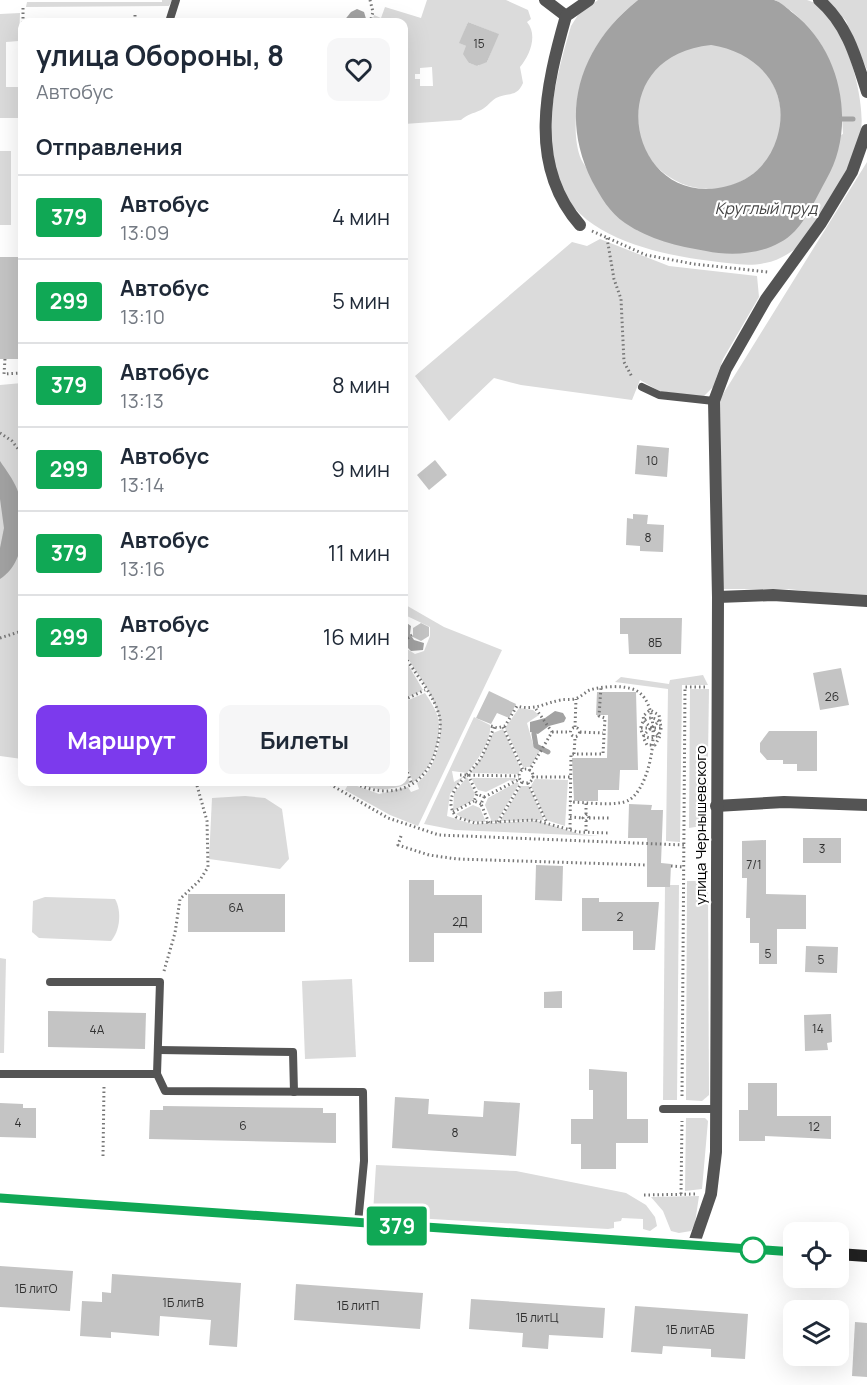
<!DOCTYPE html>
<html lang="ru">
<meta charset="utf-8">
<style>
:root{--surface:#fff;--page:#f6f6f7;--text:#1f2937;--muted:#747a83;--line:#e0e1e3;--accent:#7c3aed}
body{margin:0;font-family:Manrope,sans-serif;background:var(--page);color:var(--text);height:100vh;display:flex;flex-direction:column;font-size:22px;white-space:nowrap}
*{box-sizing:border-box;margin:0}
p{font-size:20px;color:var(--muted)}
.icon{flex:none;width:33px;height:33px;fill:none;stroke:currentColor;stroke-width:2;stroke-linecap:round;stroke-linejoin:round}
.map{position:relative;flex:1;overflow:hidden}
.drawer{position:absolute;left:18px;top:18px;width:390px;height:768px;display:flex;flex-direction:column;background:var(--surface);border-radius:12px;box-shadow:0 6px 24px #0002}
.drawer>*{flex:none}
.badge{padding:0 12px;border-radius:4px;font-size:21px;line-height:39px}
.controls{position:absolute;left:783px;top:1222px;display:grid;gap:12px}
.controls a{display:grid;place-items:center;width:66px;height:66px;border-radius:12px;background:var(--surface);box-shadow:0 6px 24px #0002;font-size:30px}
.map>.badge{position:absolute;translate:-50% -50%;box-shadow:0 0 0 3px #fff}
h2{padding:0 18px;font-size:22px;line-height:54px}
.round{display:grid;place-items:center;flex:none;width:63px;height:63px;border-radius:12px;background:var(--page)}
.headline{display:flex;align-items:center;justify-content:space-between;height:102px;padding:0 18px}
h1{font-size:28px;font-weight:700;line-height:45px}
.cta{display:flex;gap:12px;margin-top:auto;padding:12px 18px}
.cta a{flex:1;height:69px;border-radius:12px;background:var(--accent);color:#fff;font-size:24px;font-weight:700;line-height:69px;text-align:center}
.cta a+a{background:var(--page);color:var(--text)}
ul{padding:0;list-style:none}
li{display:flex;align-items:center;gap:18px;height:84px;padding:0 18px;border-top:2px solid var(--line)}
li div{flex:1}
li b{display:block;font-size:22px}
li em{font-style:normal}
li .badge{min-width:66px;font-weight:700;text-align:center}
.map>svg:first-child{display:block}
.green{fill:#dbdbdb;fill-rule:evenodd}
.water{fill:#a2a2a2;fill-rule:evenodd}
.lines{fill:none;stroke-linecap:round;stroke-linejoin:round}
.stream{stroke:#a2a2a2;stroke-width:5}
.building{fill:#c4c4c4}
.path{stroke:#767676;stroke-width:3;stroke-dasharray:1.5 3;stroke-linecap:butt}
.lane{stroke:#545454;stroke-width:8}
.street{stroke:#545454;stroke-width:12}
.secondary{stroke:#212121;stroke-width:12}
.line-casing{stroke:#fff;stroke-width:14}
.line{stroke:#10a855;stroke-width:9}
.stop-dot{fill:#fff;stroke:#10a855;stroke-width:3}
.labels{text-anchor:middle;stroke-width:4.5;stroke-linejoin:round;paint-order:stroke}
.number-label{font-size:12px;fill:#313131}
.street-label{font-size:15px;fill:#000;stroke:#fff}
.water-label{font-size:16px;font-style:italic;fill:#434343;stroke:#fff}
</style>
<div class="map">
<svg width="867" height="1385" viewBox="0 0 867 1385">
<rect width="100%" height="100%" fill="#fff"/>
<g class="green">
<polygon points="162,0 172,0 169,6 26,7 27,2 162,2"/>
<path d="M427,0H506L528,10L531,19L527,22C538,35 530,55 520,67L523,83C517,98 507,92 496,98C491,101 487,107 481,110C472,114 468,114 461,120L404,124V22H372L374,15L381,18L385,7L421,18ZM468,22L498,34L487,62L483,61L478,66L469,63L466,46L460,43ZM432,67L433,86H420V79H415V74H420V68Z"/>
<path d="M598,0H638C600,30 577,70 576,118C575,131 576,147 581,159C590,177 624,214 638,231L843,134C841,76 827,31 775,0C784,0 798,0 807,0C843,9 866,99 861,130C854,170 822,210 801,244C791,253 778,261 765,263C747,267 729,263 711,261C662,255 583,239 561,187C540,135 556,77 571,26L578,15Z"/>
<polygon points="827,0 867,0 867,70 846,21"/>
<polygon points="20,13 19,41 6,42 6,87 20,87 20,118 0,118 0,14"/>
<circle cx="709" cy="117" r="72"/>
<rect x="0" y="151" width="11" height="74"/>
<polygon points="867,162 867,597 787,589 723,589 720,399"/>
<polygon points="600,239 669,266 757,276 759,297 723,359 713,387 703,397 659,391 640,380 632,400 521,385 494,378 449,421 415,376 572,242 587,246"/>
<polygon points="22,383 22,759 0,756 0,385"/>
<path d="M404,604L444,627L502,650L418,826L390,815L345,790L349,783L379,794L408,787L411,792L419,789L417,783C426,776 431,768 435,757C452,714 425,687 404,652V647L415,654L424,651L430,636V627L407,616L404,618Z"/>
<polygon points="404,658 423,690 404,699"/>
<polygon points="703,675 708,685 682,685 680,842 666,841 668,689 615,682 621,677 669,684 670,680"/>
<polygon points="690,689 709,689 707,825 689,828"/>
<path d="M425,693C430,701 436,709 438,718C443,739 431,772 413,782L404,760V702Z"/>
<polygon points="519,708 533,710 539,715 527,723 533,744 540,751 530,767 523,767 505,728"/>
<path d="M474,717L490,725C492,740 478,760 467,773L452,771L454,782L464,776L450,794L447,816L472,824L537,821L580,834L599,836L455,830L424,824Z"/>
<polygon points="503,729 521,769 518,774 470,773 482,757 493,733"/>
<path d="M404,768L410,783C389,791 376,792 356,782H404Z"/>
<polygon points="467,777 475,794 472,801 453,811 454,793"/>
<polygon points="471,778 515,778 516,780 512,782 510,780 486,792 478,790"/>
<polygon points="535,779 568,780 565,826 546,820 531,786"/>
<polygon points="517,782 519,784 497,821 492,822 485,805 488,798"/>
<polygon points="521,786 529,786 544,820 500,821"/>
<polygon points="245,796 265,798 282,809 289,859 280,869 209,859 212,798"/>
<polygon points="473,805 480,808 486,822 468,821 456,814"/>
<polygon points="687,881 703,881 708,886 709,1095 702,1101 686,1100"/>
<polygon points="665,885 679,885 677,1100 663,1100"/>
<path d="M45,897L115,899C122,911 120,931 111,941L39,938L32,932L33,901Z"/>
<polygon points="0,958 6,959 4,1053 0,1053"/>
<polygon points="352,979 356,1057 305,1059 302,981"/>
<polygon points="686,1118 705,1118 708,1121 702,1189 685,1191"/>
<polygon points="376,1165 516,1171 626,1193 646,1205 655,1217 657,1226 650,1231 643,1229 643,1219 622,1218 621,1221 614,1222 614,1228 608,1229 379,1216 373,1213"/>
<polygon points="699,1196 695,1223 691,1231 679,1233 671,1231 663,1211 651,1197"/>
</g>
<g class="water">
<path d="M638,0C671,0 705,0 738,0C749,0 764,0 774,0C781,2 788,9 793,13C842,50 857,128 826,180C817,196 808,217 795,231C773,254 735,257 706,251C677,246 650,240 625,223C609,212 601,197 592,181C558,113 580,46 638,0ZM711,45C758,52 792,89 777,138C770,161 754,178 731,185C631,216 594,57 711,45Z"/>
<polygon points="357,9 364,12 367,22 343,22 351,12"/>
<path d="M0,461C6,470 13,479 17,489C28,516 27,562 0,579V548L4,528L0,499Z"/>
<polygon points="404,621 411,626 410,634 414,640 424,643 423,650 411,651 404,644"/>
<polygon points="555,711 563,713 566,718 564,722 549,726 538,734 530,732 530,722 545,718"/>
</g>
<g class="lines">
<g class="stream">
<polyline points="842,119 853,119"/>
<polyline points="534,734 536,746 548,752"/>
</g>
</g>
<g class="building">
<polygon points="468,22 499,34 487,62 477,66 469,63 463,54 466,46 459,43"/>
<polygon points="0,257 20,257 19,359 0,359"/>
<polygon points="637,445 669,448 667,477 635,474"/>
<polygon points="435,460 447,475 429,490 417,475"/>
<polygon points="633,514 648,515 647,524 664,525 663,552 640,551 640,546 626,545 627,518 633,519"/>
<polygon points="620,618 682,618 681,654 629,654 628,634 620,634"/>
<polygon points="421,623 429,627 429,636 421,641 413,637 413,628"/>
<polygon points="841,668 849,705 820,710 813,673"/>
<polygon points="489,691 516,704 509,718 497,713 491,724 476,718"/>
<polygon points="597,692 636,692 638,770 620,770 619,790 598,790 598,801 574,801 572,758 607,758 608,715 596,715"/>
<polygon points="769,731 817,731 817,771 797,771 797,764 783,764 783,760 767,760 760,752 760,743"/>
<polygon points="629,804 652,805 651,810 663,810 661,863 671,864 670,887 647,887 647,838 628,838"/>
<rect x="803" y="838" width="38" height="25"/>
<polygon points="766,840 766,894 806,895 806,929 777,929 777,964 759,964 759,943 750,943 750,918 746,918 747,878 742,878 742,841"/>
<polygon points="536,865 563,866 562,901 535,900"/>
<polygon points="409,880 434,880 434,895 482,895 482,933 434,933 434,962 409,962"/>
<rect x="188" y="894" width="97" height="38"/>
<polygon points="582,898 599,898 599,902 659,902 655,950 633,950 633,931 582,931"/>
<polygon points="806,946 838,947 837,973 805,972"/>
<polygon points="562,991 562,1008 544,1008 544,992"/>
<polygon points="48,1011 146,1013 145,1049 48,1047"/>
<polygon points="831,1014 832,1042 827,1043 828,1050 805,1051 804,1015"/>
<polygon points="589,1069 627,1072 627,1119 648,1119 648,1143 616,1143 616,1169 581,1169 581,1144 571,1144 571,1119 593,1119 593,1090 589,1090"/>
<polygon points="748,1083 777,1083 777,1116 831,1116 831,1139 765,1136 765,1141 739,1141 739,1110 748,1110"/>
<polygon points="395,1097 429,1099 428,1114 483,1117 484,1101 520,1103 516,1156 392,1148"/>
<polygon points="0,1103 23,1104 23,1108 36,1108 36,1138 0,1137"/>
<polygon points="163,1106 323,1108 323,1113 336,1113 336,1143 149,1139 150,1110 163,1110"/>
<polygon points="0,1266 73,1271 70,1311 0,1307"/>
<polygon points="112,1274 241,1283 237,1347 209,1345 211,1320 160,1316 159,1336 111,1332 111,1338 80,1336 82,1301 102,1302 102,1292 111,1293"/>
<polygon points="296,1284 423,1293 420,1329 294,1320"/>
<polygon points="471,1299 605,1308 603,1338 549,1335 548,1349 522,1347 523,1333 469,1329"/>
<polygon points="635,1306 748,1314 745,1359 711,1357 711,1349 663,1346 662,1354 631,1352"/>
<polygon points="855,1322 867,1323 867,1377 852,1376"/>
</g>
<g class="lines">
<g class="path">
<polyline points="370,0 373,12 370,22"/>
<polyline points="23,8 23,22"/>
<polyline points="135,15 135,22"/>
<polyline points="592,231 646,255 694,264 768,272"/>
<polyline points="607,238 614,279 621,299 624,362 632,377"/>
<polyline points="5,359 4,374 22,373"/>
<polyline points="0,433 12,441 22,454"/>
<polyline points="0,638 22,631"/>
<polyline points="404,641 412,635"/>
<polyline points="404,700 425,690"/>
<circle cx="651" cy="728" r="10"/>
<path d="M644,721L660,736L655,745H647L643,737C647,730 655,726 660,720L659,715L650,710L643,716L644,721"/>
<path d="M491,726L497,728L505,726L517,706C535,711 544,703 561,700C565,699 570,700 575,699C581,697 585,692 590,690C602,686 624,685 635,690C665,703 654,785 629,800C618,807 583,802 570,802"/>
<path d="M494,727C490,738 486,748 481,758C469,777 439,793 456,817L475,823L534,820L578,832L610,833"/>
<polyline points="503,727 523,770"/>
<polyline points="575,727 576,699"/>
<circle cx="575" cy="732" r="4.5"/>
<polyline points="641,728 661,728"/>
<polyline points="552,732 570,732"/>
<polyline points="580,732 603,733"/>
<polyline points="574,754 575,738"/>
<polyline points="404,764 412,784"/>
<circle cx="526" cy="776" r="7"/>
<polyline points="529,771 552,732 536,709"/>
<polyline points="460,775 519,776"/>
<polyline points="468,775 477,794"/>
<polyline points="532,777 570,777"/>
<polyline points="326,782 388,818 439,835 684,845"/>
<path d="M352,782C389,801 427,790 437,746C439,737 441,729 440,719C436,697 415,674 404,655"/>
<polyline points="528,783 546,821"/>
<polyline points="484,797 520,779"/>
<polyline points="481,804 474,801 477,794 484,797 481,804 489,823"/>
<polyline points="453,812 474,801"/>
<polyline points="586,814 586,802"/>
<polyline points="570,817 583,818"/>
<polyline points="589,818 610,818"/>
<polyline points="586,821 589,818 587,814 583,818 586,821 586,833"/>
<polyline points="498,822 522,782"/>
<polyline points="570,829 571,754 603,754 605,718 599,716 601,687"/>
<polyline points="401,836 398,845 429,855 457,859 647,865"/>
<polyline points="671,866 684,867"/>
<polyline points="164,971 175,933 180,899 200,880 208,867 207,821 196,782"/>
<polyline points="682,1096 685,687 705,687"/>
<polyline points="103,1156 104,1086"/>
<polyline points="681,1194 682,1121"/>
<polyline points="644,1195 697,1194"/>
</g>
<g class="lane">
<polyline points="169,22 176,0"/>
<polyline points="642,387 659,395 714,401"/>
<polyline points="50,982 160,982 157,1074"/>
<polyline points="159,1050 293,1052 294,1092"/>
<polyline points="0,1074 157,1074 165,1091 363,1092 364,1161 358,1223"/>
<polyline points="663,1109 715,1109"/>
</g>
<g class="street">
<polyline points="545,0 566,16"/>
<path d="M819,0C847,24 856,57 867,92"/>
<path d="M580,225C527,165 546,86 566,16L589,0"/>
<polyline points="718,597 773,595 867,601"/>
<polyline points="716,806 784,802 867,805"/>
<polyline points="693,1246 711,1194 716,1152 718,597 714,401 726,369 766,299 821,223 852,172 867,130"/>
</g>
<g class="secondary">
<polyline points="0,1198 794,1252"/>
<polyline points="838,1254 867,1256"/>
</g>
</g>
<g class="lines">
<defs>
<polyline id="line" points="0,1198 794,1252"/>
</defs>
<use href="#line" class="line-casing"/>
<use href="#line" class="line"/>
</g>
<circle class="stop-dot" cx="753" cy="1250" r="12"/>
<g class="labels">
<g class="number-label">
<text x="479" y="48">15</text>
<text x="652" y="465">10</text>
<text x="648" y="542">8</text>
<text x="655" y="647">8Б</text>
<text x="832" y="701">26</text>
<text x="822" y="853">3</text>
<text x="754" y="869">7/1</text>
<text x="236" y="912">6А</text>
<text x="620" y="921">2</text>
<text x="460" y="926">2Д</text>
<text x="768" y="958">5</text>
<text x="821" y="964">5</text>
<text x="818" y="1033">14</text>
<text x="97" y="1034">4А</text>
<text x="18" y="1127">4</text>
<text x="243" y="1130">6</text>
<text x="814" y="1131">12</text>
<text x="455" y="1137">8</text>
<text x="36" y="1293">1Б литО</text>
<text x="183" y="1307">1Б литВ</text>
<text x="358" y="1310">1Б литП</text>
<text x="537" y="1322">1Б литЦ</text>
<text x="690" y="1334">1Б литАБ</text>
</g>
<g class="street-label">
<text transform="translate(701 825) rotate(-90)" y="5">улица Чернышевского</text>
</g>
<g class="water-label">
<text x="766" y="214">Круглый пруд</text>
</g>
</g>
</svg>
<div class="controls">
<a><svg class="icon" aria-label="locate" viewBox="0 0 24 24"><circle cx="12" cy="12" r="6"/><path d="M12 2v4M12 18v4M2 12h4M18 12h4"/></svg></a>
<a><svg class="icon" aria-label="layers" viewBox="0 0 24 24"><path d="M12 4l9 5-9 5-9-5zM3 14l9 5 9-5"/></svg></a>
</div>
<b class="badge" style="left:397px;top:1226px;background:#10a855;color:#fff">379</b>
<section class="drawer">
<div class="headline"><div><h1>улица Обороны, 8</h1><p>Автобус</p></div><a class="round"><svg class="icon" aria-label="heart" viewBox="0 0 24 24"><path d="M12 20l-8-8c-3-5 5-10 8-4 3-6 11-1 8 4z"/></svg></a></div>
<h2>Отправления</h2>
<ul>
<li><span class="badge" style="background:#10a855;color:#fff">379</span><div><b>Автобус</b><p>13:09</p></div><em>4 мин</em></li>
<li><span class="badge" style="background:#10a855;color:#fff">299</span><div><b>Автобус</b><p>13:10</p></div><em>5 мин</em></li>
<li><span class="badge" style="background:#10a855;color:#fff">379</span><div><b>Автобус</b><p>13:13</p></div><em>8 мин</em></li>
<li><span class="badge" style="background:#10a855;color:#fff">299</span><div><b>Автобус</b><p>13:14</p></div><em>9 мин</em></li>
<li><span class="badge" style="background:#10a855;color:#fff">379</span><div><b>Автобус</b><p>13:16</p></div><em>11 мин</em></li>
<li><span class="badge" style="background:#10a855;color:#fff">299</span><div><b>Автобус</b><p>13:21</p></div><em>16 мин</em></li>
</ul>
<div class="cta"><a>Маршрут</a><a>Билеты</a></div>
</section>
</div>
